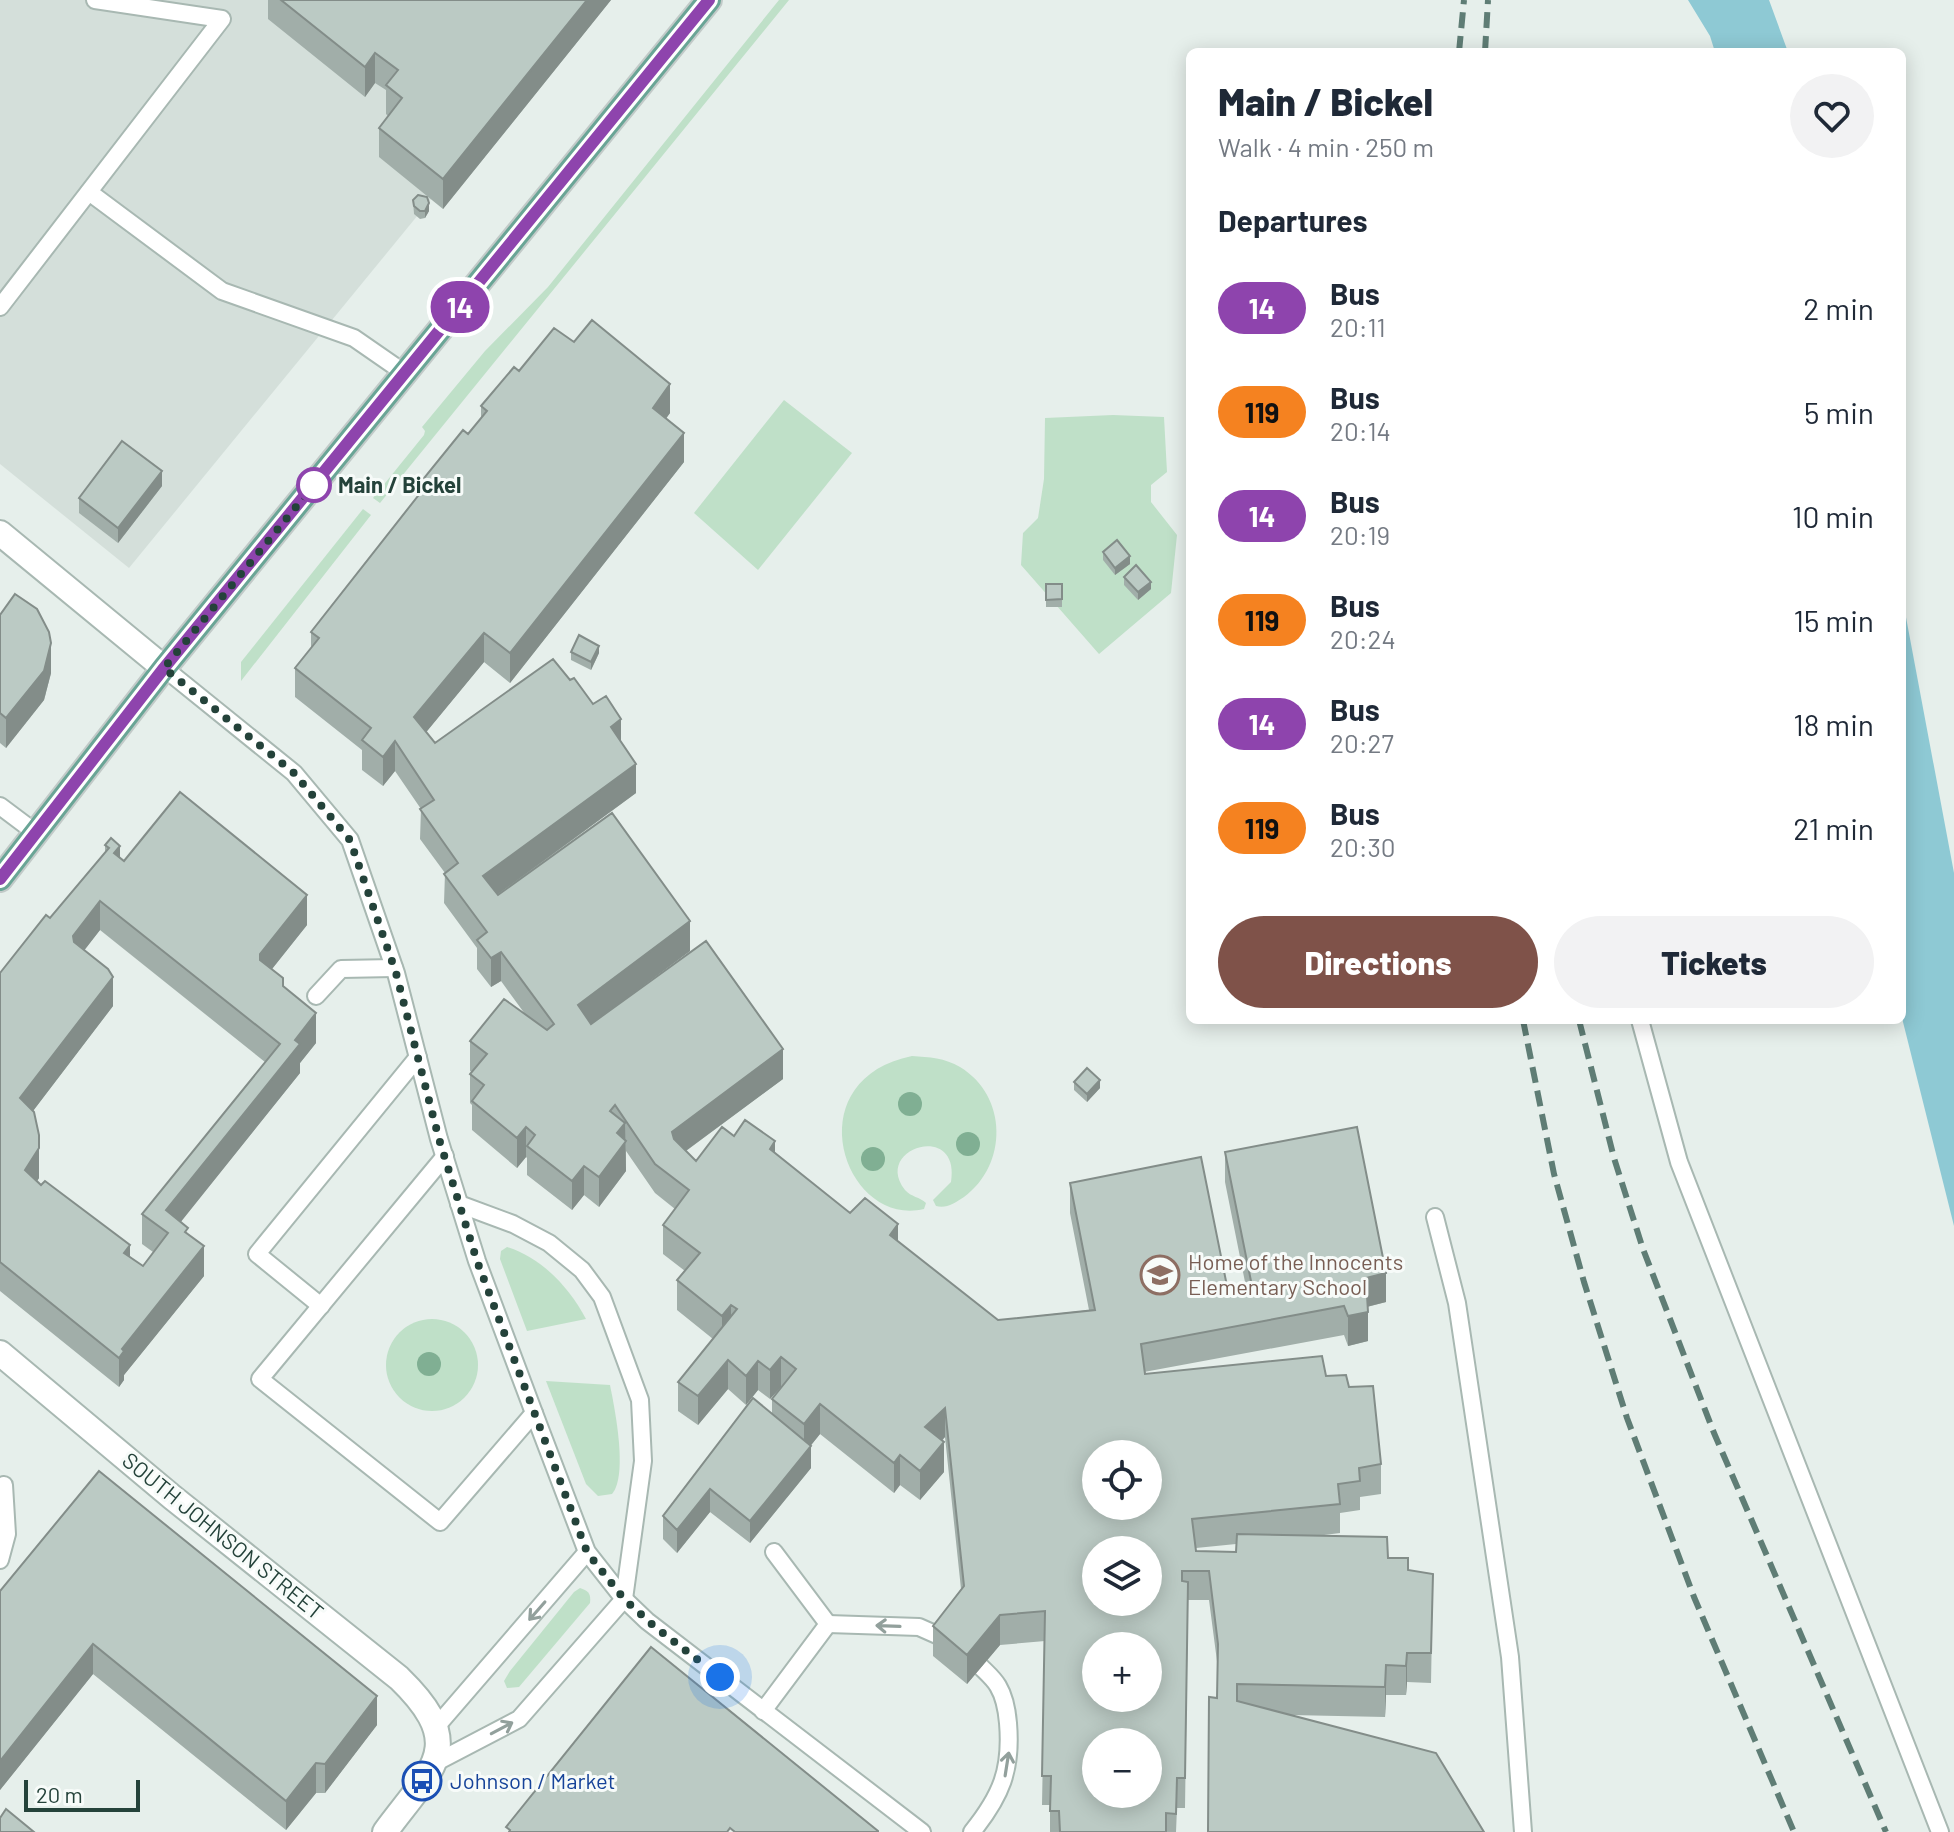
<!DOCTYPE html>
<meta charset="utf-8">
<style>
:root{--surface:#fff;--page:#f2f2f3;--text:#1f2937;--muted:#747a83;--accent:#7f5249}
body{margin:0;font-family:Barlow,sans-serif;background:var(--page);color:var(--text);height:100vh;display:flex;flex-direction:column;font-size:30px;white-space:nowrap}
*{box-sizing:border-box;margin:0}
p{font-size:26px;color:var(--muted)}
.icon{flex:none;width:44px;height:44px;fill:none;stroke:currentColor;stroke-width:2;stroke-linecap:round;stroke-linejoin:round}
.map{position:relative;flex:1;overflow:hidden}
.panel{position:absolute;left:1186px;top:48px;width:720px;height:976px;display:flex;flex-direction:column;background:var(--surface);border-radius:12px;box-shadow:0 4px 20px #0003}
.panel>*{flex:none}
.badge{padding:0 16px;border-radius:26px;font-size:28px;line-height:52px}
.tools{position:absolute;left:1082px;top:1440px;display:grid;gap:16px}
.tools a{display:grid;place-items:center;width:80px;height:80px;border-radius:50%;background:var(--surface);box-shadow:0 4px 20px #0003;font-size:40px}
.scale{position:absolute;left:24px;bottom:20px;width:116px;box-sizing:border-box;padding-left:8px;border:4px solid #24423a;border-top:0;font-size:22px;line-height:28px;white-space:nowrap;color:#24423a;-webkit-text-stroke:6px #f7fbf9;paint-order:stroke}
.you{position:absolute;width:40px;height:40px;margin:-20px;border:6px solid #fff;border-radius:50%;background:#1a73e8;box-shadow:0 0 0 12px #1a73e833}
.map>.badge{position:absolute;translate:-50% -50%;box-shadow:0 0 0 4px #fff}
h2{padding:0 32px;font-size:30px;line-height:72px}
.round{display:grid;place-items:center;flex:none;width:84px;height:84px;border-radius:42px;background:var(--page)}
.headline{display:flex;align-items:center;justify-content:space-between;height:136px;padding:0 32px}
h1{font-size:38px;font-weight:800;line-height:60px}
.button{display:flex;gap:16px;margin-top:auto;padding:16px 32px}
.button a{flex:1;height:92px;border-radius:48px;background:var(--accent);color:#fff;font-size:32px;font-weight:800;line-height:92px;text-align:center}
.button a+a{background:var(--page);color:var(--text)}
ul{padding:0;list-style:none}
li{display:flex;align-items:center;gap:24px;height:104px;padding:0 32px}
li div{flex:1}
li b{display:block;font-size:30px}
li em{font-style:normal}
li .badge{min-width:88px;font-weight:700;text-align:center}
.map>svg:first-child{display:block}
.built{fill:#d4dfda}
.green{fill:#bfe0c8}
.water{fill:#8ec9d4}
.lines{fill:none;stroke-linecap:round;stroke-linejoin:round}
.lane-casing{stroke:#a8b8b2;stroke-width:20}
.street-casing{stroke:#a8b8b2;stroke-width:28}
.primary-casing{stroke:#c2cac8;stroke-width:28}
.lane{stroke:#fff;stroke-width:16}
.street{stroke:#fff;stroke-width:24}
.primary{stroke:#6aa596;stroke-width:24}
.rail{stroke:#5f7d75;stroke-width:6;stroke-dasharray:16 8;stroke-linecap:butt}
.tree{fill:#80af93}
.wall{fill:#a1aea9;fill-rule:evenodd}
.shaded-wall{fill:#838d89}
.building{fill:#bbcac4;stroke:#838d89;stroke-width:2;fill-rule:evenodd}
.oneway{stroke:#92a09c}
.line-casing{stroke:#fff;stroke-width:18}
.line{stroke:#8e44ad;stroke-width:12}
.walk{stroke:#24423a;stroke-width:8;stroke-dasharray:0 14.4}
.stop-dot{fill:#fff;stroke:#8e44ad;stroke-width:4}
.labels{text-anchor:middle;stroke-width:6;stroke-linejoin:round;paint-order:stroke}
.stop-label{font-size:22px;font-weight:bold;fill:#24423a;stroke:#f7fbf9;text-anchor:start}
.education-label{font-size:22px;fill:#785e54;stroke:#f7fbf9;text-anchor:start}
.street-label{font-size:22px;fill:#24423a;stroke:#f7fbf9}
.transit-label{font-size:22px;fill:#164399;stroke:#f7fbf9;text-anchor:start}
</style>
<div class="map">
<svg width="1954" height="1832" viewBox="0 0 1954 1832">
<rect width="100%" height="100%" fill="#e6efeb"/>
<polygon class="built" points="0,0 594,0 129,568 0,464"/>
<g class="green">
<polygon points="779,0 789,0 380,503 373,498 424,435 425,431 422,427 485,351 548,287"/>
<polygon points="784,400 852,453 758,570 694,513"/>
<polygon points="1113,415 1164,417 1167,472 1151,485 1151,502 1177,535 1171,593 1099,654 1021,565 1023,533 1038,518 1044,479 1045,418"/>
<polygon points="363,509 371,515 241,681 241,662"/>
<path d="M912,1056C929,1057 945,1058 960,1067C1008,1096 1008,1165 964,1197C955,1203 946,1209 936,1206L933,1200L951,1182C961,1121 872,1148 905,1190C911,1197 920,1197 926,1203L924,1209C844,1228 794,1080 912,1056Z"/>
<path d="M507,1247C542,1258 569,1287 586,1319L527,1331L500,1259L501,1251Z"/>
<circle cx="432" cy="1365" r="46"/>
<path d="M546,1381L610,1385C615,1410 628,1475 612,1494L598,1496L586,1484Z"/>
<path d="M580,1588C589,1591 591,1594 590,1603L519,1687L507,1688L504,1681L510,1671L574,1592Z"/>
</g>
<g class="water">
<polygon points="1688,0 1769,0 1788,52 1715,52 1710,36"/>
<polygon points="1902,596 1954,873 1954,1226 1902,1018"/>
</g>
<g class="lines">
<defs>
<g id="lane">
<polyline points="89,192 222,291 354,338 406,374"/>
<polyline points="0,307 222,19 95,0"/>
<polyline points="164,668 294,773 350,840 396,973 439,1139 477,1261 534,1413 587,1552 624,1599 647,1621 922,1832"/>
<polyline points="0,806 36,833"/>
<polyline points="316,996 341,969 394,968"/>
<polyline points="1640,1020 1679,1162 1940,1832"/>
<polyline points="445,1156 260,1379 440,1522 534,1413"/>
<polyline points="1435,1217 1457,1303 1510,1657 1523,1832"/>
<polyline points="321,1306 257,1254 418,1057"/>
<polyline points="0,1560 7,1534 4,1485"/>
<polyline points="828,1624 919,1627 946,1639"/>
<polyline points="763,1711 828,1624 774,1552"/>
<polyline points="436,1727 587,1552"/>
<polyline points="433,1764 519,1719 624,1599 643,1461 640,1400 602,1297 582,1270 549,1243 513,1224 459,1204"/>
<path d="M972,1832C1001,1796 1012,1770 1008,1723C1007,1711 1004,1696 998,1686C994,1679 987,1673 981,1667"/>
</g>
<g id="street">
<polyline points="0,533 164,668"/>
<path d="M0,1353L172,1497L399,1678C469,1746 432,1768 385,1832"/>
</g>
<polyline id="primary" points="0,879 164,668 709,0"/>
</defs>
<use href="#lane" class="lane-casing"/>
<use href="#street" class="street-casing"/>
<use href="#primary" class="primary-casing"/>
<use href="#lane" class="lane"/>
<use href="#street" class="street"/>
<use href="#primary" class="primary"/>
<g class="rail">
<polyline points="1459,52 1464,0"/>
<polyline points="1485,52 1488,0"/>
<polyline points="1523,1020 1554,1174 1584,1282 1627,1418 1694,1597 1794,1832"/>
<polyline points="1579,1020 1614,1158 1643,1249 1714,1433 1886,1832"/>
</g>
</g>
<g class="tree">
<circle cx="910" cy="1104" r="12"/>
<circle cx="968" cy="1144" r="12"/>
<circle cx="873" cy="1159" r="12"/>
<circle cx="429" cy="1364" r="12"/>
</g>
<g class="wall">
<polygon points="268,0 611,0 443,209 379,157 379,128 388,116 386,114 386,90 375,83 365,97 268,19"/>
<polygon points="413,200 429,211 425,218 420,219 414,214"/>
<path d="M519,371L670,413L666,418L684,462L510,683L484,662L426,732L435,743L621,742L636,793L498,895L690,951L603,1015L783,1079L686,1151L696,1161L734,1136L775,1153L850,1213L898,1242L998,1320L1089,1310L1070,1213V1183L1229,1296L1247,1292L1225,1182V1152L1386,1302L1367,1307L1368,1341L1348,1346L1344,1335L1144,1372L1145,1374L1326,1376L1349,1387L1381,1464V1494L1360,1497V1510L1340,1513V1533L1316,1536L1388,1558L1408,1570L1433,1574L1431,1683L1407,1682L1406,1695H1386L1385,1717L1291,1715L1217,1698L1218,1669L1209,1600H1188L1185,1808H1177L1176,1832H1050V1805H1042L1045,1641L1000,1645L967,1684L933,1656V1626L961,1589L945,1437L942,1441L944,1472L920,1500L900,1485L894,1493L820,1434L811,1445V1468L750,1543L710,1512L677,1553L663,1539V1516L772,1414V1399L782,1387L770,1399L758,1390L746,1405L728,1389L698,1425L678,1411V1382L713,1339L677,1310V1280L685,1271L663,1254V1225L675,1209L655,1193L626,1151V1171L599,1207L584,1195L572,1210L527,1175V1158L526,1157L517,1168L472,1130V1105L470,1103V1074L472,1072L470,1071V1041L525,1014L501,981L491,987L477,969V948L444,903L445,873L420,839L421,809L395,771L383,786L362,770V750L295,697V668L311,649V632L420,493V483L468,434L481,418V406ZM1236,1544V1552L1196,1551V1548Z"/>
<polygon points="162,486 118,543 79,513 79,498"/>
<polygon points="1103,552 1130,564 1115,575 1103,560"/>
<polygon points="1124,577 1151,589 1138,600 1124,585"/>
<rect x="1046" y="584" width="16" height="23"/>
<polygon points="0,615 51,673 44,700 6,748 0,743"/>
<polygon points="571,652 599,653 591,670 571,660"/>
<polygon points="1190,718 1190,741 1186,737 1186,722"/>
<path d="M105,845L124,861L307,925L272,969L283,986L316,1043L300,1063V1073L180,1222L188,1234L204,1276L124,1375V1380L119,1387L0,1291V973L50,918L105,852ZM100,930L265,1062L142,1214V1244L153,1252L143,1266L130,1257L37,1181L39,1178L33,1111L113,1006L84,950Z"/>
<polygon points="1074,1082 1100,1088 1087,1102 1074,1090"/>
<polygon points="0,1591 377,1725 325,1793 316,1793 286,1830 93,1674 0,1790"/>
</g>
<g class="shaded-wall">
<polygon points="587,0 611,0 443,209 443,179"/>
<polygon points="375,53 375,83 365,97 365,67"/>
<polygon points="429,203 429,211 425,218 425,211"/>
<polygon points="670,384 670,413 653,437 653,408"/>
<polygon points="684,433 684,462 510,683 510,653"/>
<polygon points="162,471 162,486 118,543 118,528"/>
<polygon points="1130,556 1130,564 1115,575 1115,568"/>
<polygon points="1151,582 1151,589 1138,600 1138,592"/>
<polygon points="484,633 484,662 414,747 414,717"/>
<polygon points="51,643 51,673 44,700 6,748 6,718"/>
<polygon points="599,646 599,653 591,670 591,662"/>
<polygon points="621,719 621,748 611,727"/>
<polygon points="395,741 395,771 383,786 383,757"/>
<polygon points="636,764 636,793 483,905 483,876"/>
<polygon points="120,846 120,875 114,853"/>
<polygon points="307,895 307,925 260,984 260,954"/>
<polygon points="100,901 100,930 73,965 73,936"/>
<polygon points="690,921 690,951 578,1034 578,1005"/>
<polygon points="501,952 501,981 491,987 491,958"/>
<polygon points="113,977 113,1006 20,1128 20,1098"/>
<polygon points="316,1013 316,1043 300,1063 300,1073 168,1238 166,1210"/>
<polygon points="783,1049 783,1079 672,1161 672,1132"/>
<polygon points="1100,1080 1100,1088 1087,1102 1087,1094"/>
<polygon points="625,1123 626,1171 599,1207 599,1177 617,1133"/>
<polygon points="526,1127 526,1157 517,1168 517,1138"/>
<polygon points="775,1141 775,1170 770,1149"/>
<polygon points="39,1148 39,1178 25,1200 25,1170"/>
<polygon points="584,1166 584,1195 572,1210 572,1181"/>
<polygon points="898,1224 898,1254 890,1235"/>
<polygon points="130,1245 130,1274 124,1253"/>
<polygon points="204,1246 204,1276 124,1375 124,1380 119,1387 119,1358 122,1349"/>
<polygon points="1386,1273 1386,1302 1366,1307 1366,1278"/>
<polygon points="731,1305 731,1334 722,1346 722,1316"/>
<polygon points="1368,1312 1368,1341 1348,1346 1348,1316"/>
<polygon points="781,1357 781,1387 770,1399 770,1370"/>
<polygon points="728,1360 728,1389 698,1425 698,1396"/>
<polygon points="758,1361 758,1390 746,1405 746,1376"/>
<polygon points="820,1404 820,1434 804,1454 804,1424"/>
<polygon points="945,1408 945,1437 925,1457 925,1427"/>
<polygon points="944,1442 944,1472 920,1500 920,1471"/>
<polygon points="811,1446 811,1468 750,1543 750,1521"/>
<polygon points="900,1455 900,1485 894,1493 894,1463"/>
<polygon points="710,1489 710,1512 677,1553 677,1530"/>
<polygon points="1000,1615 1000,1645 967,1684 967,1655"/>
<polygon points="93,1644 93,1674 0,1790 0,1761"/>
<polygon points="1407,1653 1407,1682 1406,1695 1406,1666"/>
<polygon points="1386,1665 1386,1695 1385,1717 1385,1687"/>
<polygon points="377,1696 377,1725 325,1793 325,1764"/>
<polygon points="316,1763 316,1793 286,1830 286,1801"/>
</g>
<g class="building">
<polygon points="281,0 587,0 443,179 379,128 402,98 386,85 398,70 375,53 365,67"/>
<polygon points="418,195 427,197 429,203 425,211 420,211 414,206 413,200"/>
<path d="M592,320L670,384L653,408L684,433L510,653L484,633L414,717L435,743L553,659L570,680L574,678L593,704L606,696L621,719L611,727L636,764L483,876L498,895L612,813L690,921L578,1005L591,1024L706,941L783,1049L672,1132L674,1139L696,1161L722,1127L734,1136L745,1120L775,1141L770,1149L850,1213L865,1198L898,1224L890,1235L998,1320L1095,1310L1070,1183L1201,1157L1229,1296L1253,1291L1225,1152L1357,1127L1386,1273L1366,1278L1368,1312L1348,1316L1344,1306L1141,1344L1145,1374L1322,1356L1326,1376L1346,1375L1349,1387L1373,1386L1381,1464L1359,1468L1360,1481L1338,1484L1340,1504L1192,1519L1196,1551L1236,1552L1237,1534L1387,1537L1388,1558H1408V1570L1433,1574L1431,1653H1407L1406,1666L1386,1665L1385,1687L1237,1684V1701L1436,1753L1484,1832H1208L1209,1697L1217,1698L1218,1644L1209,1571H1182V1581L1188,1582L1185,1778H1177L1176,1814L1166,1813V1832H1060L1059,1811H1050L1051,1776H1042L1045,1611L1000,1615L967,1655L933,1626L964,1586L945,1408L925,1427L944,1442L920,1471L900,1455L894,1463L820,1404L804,1424L772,1399L796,1369L781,1357L770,1370L758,1361L746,1376L728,1360L698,1396L678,1382L737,1309L731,1305L722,1316L677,1280L700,1253L663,1225L689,1190L655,1164L615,1105L610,1111L625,1123L617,1133L626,1141L599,1177L584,1166L572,1181L527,1146L535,1135L526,1127L517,1138L472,1101L484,1085L470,1074L487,1054L470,1041L504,999L547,1030L554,1024L501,952L491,958L477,940L487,932L444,874L458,863L420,809L434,800L395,741L383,757L362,740L371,728L295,668L319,638L311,632L425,487L420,483L463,430L468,434L487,411L481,406L514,367L519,371L554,328L574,342ZM1096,1454H1148V1506H1096ZM1096,1550H1148V1602H1096ZM1096,1646H1148V1698H1096ZM1096,1742H1148V1794H1096Z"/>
<polygon points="122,441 162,471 118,528 79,498"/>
<polygon points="1117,540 1130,556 1115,568 1103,552"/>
<polygon points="1136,565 1151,582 1138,592 1124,577"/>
<polygon points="1046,584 1062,584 1062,599 1046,600"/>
<polygon points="15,594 37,609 49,632 51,643 44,671 6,718 0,713 0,615"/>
<polygon points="579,635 599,646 591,662 571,652"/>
<path d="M180,792L307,895L260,954V960L283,978V986L316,1013L295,1040L300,1044L166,1210L188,1228L185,1232L204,1246L122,1349L124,1351L119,1358L0,1262V973L46,915L50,918L109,848L105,845L111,838L120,846L114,853L124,861ZM100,901L280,1044L142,1214L168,1233L143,1266L124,1253L130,1245L45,1181L41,1185L25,1170L39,1148V1135L34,1112L20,1098L113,977L108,969L74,942L73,936Z"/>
<polygon points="1087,1068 1100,1080 1087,1094 1074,1082"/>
<polygon points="753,1398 811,1446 750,1521 710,1489 677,1530 663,1516"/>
<polygon points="99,1471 377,1696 325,1764 316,1763 286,1801 93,1644 0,1761 0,1591"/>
<polygon points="651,1647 878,1831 878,1832 735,1832 730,1828 727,1832 509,1832 510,1830 506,1827"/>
<polygon points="6,1809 34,1832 0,1832 0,1818"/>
</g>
<defs><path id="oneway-shaft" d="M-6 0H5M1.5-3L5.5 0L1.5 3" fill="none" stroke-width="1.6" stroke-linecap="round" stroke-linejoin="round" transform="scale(2)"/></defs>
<g class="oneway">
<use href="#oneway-shaft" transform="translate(537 1611) rotate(131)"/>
<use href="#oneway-shaft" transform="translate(888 1626) rotate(-178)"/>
<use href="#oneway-shaft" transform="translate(502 1728) rotate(-28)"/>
<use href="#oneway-shaft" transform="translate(1007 1764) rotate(-81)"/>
</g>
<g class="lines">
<defs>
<polyline id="line" points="0,879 164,668 709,0"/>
</defs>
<use href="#line" class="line-casing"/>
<use href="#line" class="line"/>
<polyline class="walk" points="314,485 164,668 294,773 350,840 396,973 439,1139 477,1261 587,1552 624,1599 655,1627 720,1677"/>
</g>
<defs>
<symbol id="school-ring" viewBox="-11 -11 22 22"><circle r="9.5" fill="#f7fbf9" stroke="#8d6e63" stroke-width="1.5"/><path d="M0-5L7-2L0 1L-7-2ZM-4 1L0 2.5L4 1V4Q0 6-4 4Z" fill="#8d6e63"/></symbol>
<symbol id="bus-ring" viewBox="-11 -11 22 22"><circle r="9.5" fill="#f7fbf9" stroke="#1a4fb4" stroke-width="1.5"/><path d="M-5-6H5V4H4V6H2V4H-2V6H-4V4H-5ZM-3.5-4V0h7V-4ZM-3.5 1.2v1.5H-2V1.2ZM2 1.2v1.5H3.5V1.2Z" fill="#1a4fb4"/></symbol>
</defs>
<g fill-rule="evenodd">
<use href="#school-ring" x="1138" y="1253" width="44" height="44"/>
<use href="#bus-ring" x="400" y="1759" width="44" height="44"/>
</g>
<circle class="stop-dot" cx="314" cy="485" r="16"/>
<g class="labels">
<g class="stop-label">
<text x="338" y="493">Main / Bickel</text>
</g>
<g class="education-label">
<text x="1188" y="1270">Home of the Innocents<tspan x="1188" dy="25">Elementary School</tspan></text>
</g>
<g class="street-label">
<text transform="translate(223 1536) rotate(39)" y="8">SOUTH JOHNSON STREET</text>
</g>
<g class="transit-label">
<text x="450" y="1789">Johnson / Market</text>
</g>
</g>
</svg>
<div class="tools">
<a><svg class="icon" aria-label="locate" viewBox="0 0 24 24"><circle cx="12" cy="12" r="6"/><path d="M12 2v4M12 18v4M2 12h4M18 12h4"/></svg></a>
<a><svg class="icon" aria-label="layers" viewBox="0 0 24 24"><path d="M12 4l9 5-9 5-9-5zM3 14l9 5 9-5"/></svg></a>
<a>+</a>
<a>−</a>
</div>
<div class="scale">20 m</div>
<div class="you" style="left:720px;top:1677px"></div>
<b class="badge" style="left:460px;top:307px;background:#8e44ad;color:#fff">14</b>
<section class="panel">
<div class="headline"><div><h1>Main / Bickel</h1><p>Walk · 4 min · 250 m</p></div><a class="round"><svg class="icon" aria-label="heart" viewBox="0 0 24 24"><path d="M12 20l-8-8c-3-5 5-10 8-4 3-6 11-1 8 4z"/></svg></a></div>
<h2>Departures</h2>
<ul>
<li><span class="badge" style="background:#8e44ad;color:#fff">14</span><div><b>Bus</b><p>20:11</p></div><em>2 min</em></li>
<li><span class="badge" style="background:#f58220;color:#111">119</span><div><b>Bus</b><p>20:14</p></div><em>5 min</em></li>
<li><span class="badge" style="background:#8e44ad;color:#fff">14</span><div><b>Bus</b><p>20:19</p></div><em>10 min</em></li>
<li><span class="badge" style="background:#f58220;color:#111">119</span><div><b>Bus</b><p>20:24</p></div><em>15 min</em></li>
<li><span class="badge" style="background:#8e44ad;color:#fff">14</span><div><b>Bus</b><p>20:27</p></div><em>18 min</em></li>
<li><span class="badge" style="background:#f58220;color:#111">119</span><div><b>Bus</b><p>20:30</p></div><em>21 min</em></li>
</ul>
<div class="button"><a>Directions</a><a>Tickets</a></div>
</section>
</div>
